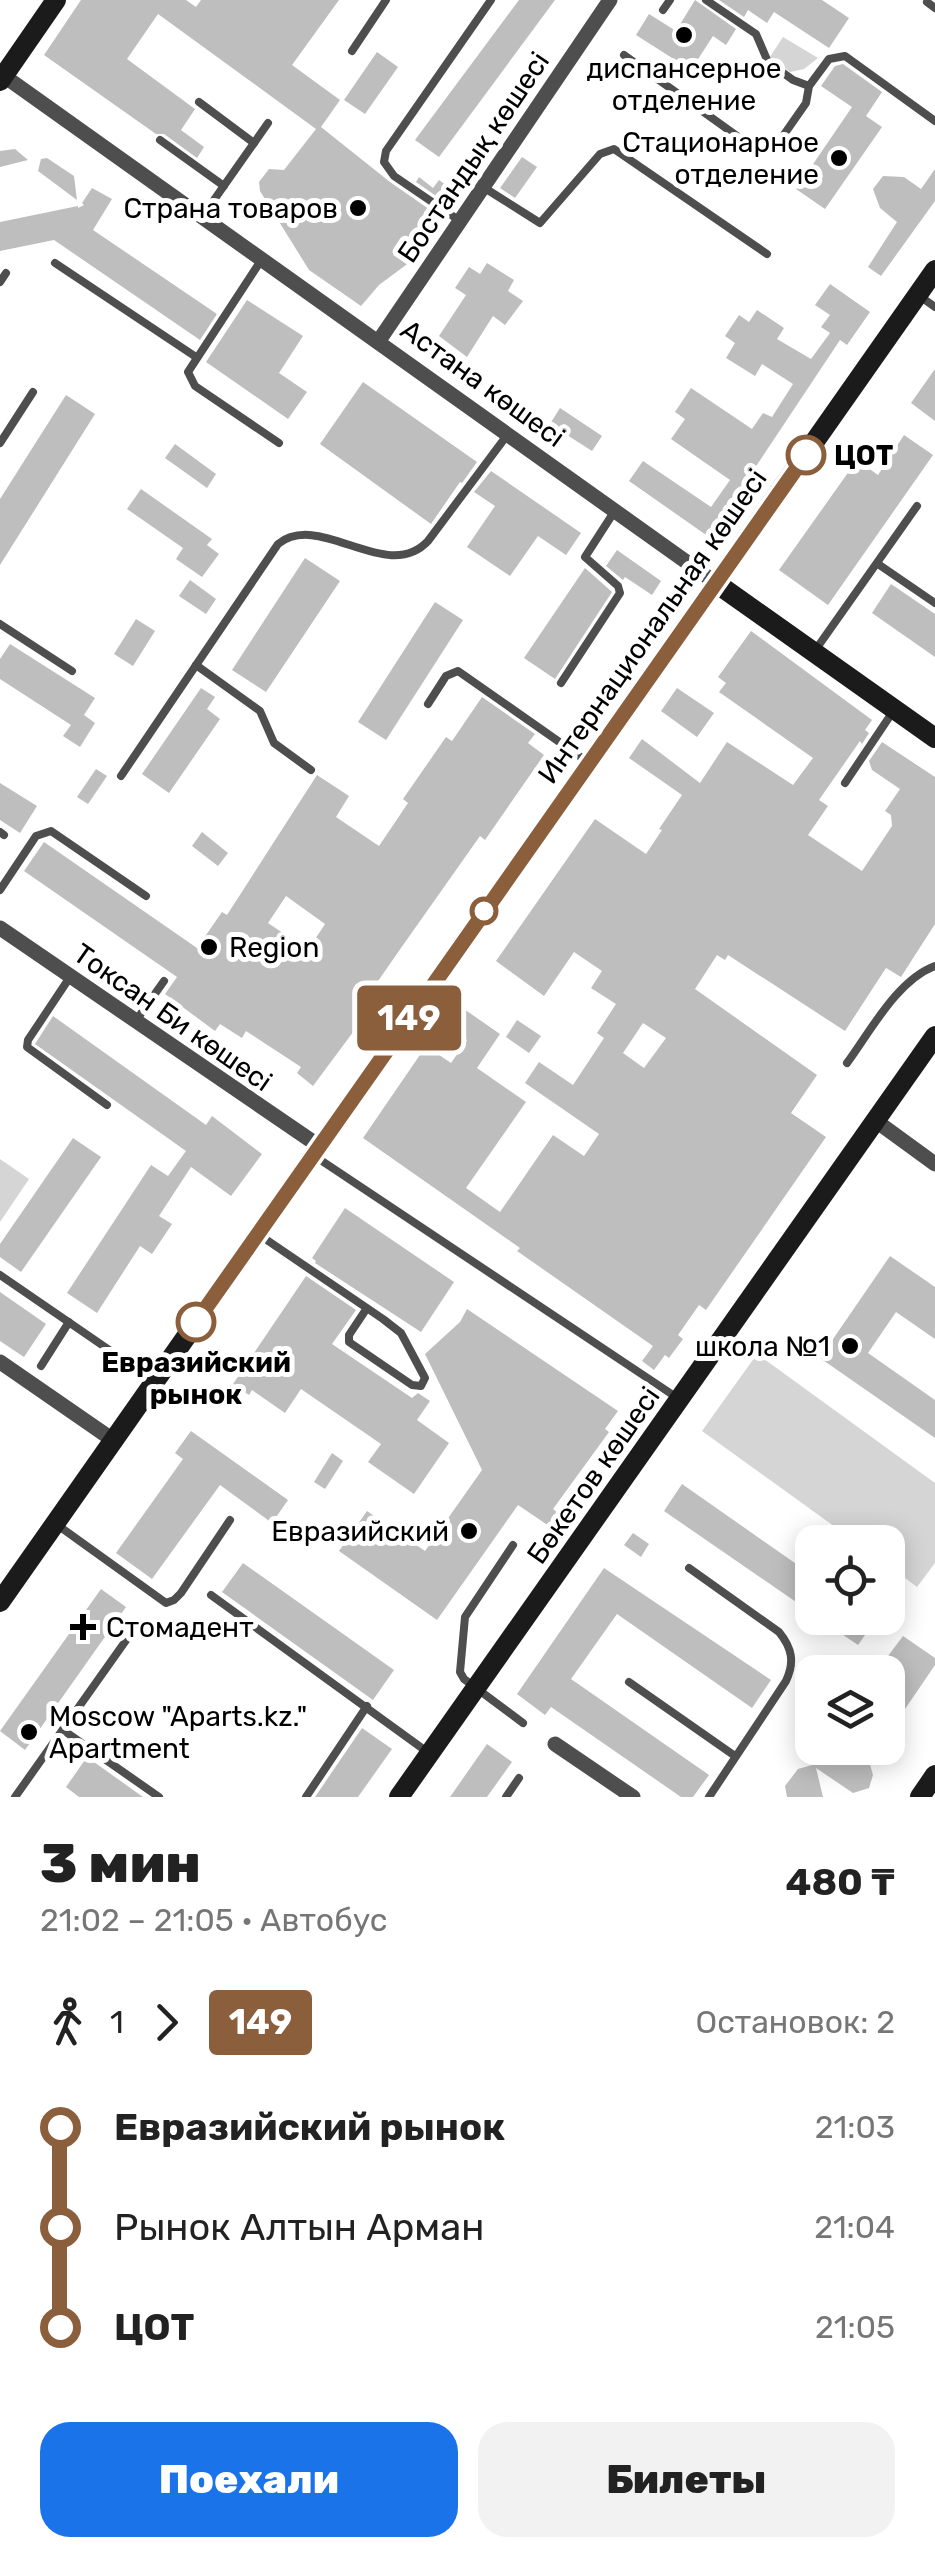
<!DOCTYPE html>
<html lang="ru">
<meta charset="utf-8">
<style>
:root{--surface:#fff;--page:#f2f2f2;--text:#222;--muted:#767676;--accent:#1a73e8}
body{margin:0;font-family:Rubik,sans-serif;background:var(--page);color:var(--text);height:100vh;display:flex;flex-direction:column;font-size:38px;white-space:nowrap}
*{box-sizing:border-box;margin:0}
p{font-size:32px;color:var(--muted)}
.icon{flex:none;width:55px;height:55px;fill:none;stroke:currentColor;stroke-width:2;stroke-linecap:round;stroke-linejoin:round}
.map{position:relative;height:1797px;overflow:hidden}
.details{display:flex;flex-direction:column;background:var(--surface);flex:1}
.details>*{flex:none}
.badge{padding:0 20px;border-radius:8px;font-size:35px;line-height:65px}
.buttons{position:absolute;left:795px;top:1525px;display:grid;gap:20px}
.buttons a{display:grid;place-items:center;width:110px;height:110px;border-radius:20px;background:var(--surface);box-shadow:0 5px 25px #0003;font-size:50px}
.map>.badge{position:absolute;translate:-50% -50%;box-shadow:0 0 0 5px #fff}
.legs{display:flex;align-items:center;gap:15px;height:110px;padding:0 40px;font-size:32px}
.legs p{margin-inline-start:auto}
.headline{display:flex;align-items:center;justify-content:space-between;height:170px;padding:0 40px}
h1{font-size:55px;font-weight:800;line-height:75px}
.action{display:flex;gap:20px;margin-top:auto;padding:20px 40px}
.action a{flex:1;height:115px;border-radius:30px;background:var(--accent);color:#fff;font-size:40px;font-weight:800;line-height:115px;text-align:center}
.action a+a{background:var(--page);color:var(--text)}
ul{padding:0 40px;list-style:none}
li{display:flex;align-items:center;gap:35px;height:100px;font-size:38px}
li i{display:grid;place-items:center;width:15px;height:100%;margin:0 12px;background:currentColor}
li i::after{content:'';width:25px;height:25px;margin:-12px;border:8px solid;border-radius:50%;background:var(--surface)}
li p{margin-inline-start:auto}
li:first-child i{background:linear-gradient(#0000 50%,currentColor 0)}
li:last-child i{background:linear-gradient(currentColor 50%,#0000 0)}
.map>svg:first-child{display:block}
.green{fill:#d5d5d5}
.building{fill:#bebebe;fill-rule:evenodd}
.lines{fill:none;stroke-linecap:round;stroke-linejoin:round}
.lane{stroke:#4e4e4e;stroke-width:8}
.street{stroke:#4e4e4e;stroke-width:15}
.secondary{stroke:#1b1b1b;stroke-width:20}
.line-1-casing{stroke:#fff;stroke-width:22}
.line-1{stroke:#8b5e3c;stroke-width:15}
.poi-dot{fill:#000;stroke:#fff;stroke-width:4}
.stop-1-dot{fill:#fff;stroke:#8b5e3c;stroke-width:5}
.labels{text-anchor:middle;stroke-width:10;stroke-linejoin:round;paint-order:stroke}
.poi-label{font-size:28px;fill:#000;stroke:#fff;text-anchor:end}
.street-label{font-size:28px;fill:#000;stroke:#fff}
.stop-label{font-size:28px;font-weight:bold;fill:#000;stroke:#fff;text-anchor:start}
</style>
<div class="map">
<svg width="935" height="1797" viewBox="0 0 935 1797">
<rect width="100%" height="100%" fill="#fff"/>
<g class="green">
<polygon points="783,37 818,58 804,69 790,72 770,57"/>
<polygon points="0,1159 29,1179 0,1222"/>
<polygon points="757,1354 935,1483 935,1563 917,1587 888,1565 888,1542 856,1542 702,1431"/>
</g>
<g class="building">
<polygon points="81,0 186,0 196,7 201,0 339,0 292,65 340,100 321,127 390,182 436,214 418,256 379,285 361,306 309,270 260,191 259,182 269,169 284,170 316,129 158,14 127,59 195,109 181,130 204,147 197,158 164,134 156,134 44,55"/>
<polygon points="519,0 555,0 439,157 415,140"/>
<polygon points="695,0 736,29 726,45 713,36 691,70 636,35 649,14 676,31"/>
<polygon points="719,0 822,0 849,18 829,48 774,12 767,23 748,10 744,17"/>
<polygon points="377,52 398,67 365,114 344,100"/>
<polygon points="843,64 882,92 866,116 882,127 825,209 796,189 852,107 821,86 835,66"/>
<polygon points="15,149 28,160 0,167 0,151"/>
<polygon points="522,157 537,167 515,198 500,188"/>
<polygon points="47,158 74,176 77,200 38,171 41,159"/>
<polygon points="935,169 935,201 881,276 868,267 897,222 880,208 873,189 883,176 904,177 921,189"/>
<polygon points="419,177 433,188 439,180 450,188 442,200 416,182"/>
<polygon points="92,188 112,199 93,230 217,314 200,340 54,240 0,251 0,222 78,206 78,208 84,205 82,203"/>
<polygon points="487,263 514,280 508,291 523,301 505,325 493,316 467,357 439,336 466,295 455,288 469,267 480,274"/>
<polygon points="830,284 870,312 847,345 840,340 709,537 629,481 643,461 711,507 730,480 671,439 685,419 675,412 691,388 752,429 763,413 772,417 793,384 762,364 755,376 726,358 735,343 725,336 739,315 749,322 757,310 784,328 777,339 811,359 830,333 821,327 830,315 815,305"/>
<polygon points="247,300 303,336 279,373 307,392 288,419 206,362"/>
<polygon points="935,369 935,421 911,403"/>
<polygon points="363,382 477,462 462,483 460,482 431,524 320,444"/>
<polygon points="66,395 95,414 0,565 0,499"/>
<polygon points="560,408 602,436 592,451 550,424"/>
<polygon points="904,435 933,455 828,605 779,570 857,460 878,475"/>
<polygon points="175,444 216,474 207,488 165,458"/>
<polygon points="491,471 581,533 566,555 538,536 510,576 467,547 495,506 474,492"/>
<polygon points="141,489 212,539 207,545 219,554 202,577 176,559 183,548 127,509"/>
<polygon points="617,550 661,581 652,595 625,577 623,580 606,566"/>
<polygon points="305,558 340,581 266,692 232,670"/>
<polygon points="585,568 612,592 555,679 524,658"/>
<polygon points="190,580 216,599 206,614 179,596"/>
<polygon points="891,584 935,614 935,657 872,613"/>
<polygon points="435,602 463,620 386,740 358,722"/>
<polygon points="136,619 155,631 133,666 114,654"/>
<path d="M751,631L872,720L865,730L869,733L862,744L860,741L819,800L828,806L808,835L862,871L892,826L891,815L885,811L900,789L872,770L869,761L882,742L935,777V924L901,977L886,968L845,1031L728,955L725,960L717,955L695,989L817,1075L791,1113L826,1137L706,1310L699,1305L678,1335L683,1339L669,1358L665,1355L654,1370L642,1361L653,1346L517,1251L520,1248L363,1138L426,1046L451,1063L467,1040L450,1029L464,1009L500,1034L477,1068L526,1102L466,1188L500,1212L553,1135L584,1156L599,1134L525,1083L539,1062L573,1085L604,1038L597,1033L616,1004L591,988L602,971L574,952L544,996L496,961L595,819L646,854L662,830L659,829L682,795L629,758L642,739L700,783L727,742L793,785L813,758L719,692L726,683L718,677ZM643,1023L666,1038L644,1068L623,1053Z"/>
<polygon points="10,644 95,698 84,715 95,723 80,747 63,736 71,725 0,679 0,659"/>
<polygon points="201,688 215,697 207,709 220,719 169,793 142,774"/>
<polygon points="677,688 714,713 697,737 661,711"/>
<path d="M482,697L535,734L528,743L544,755L485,840L480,836L401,948L360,1007L368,1012L313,1086L297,1073L301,1067L246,1031L242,1038L220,1024L215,1031L165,994L177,977L24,871L44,842L197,948L222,912L227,915L317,775L349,796L336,817L379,846L408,803L403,799L446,737L452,741ZM286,896L325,924L308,950L268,923Z"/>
<polygon points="96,769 107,776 88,804 77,797"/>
<polygon points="0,783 37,806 20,833 0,820"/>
<polygon points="202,832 228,853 218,866 192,846"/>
<polygon points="53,1016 206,1125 212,1116 262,1154 231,1196 191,1167 159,1216 172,1224 152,1254 140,1246 97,1313 67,1293 151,1165 168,1176 186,1151 35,1044"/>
<polygon points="517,1020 541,1036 529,1053 506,1037"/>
<polygon points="73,1138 101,1157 21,1272 0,1257 0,1244"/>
<polygon points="345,1208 454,1282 421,1332 315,1263 316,1261 312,1258"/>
<polygon points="890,1256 935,1287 935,1339 896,1312 868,1353 935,1400 935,1438 820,1358"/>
<polygon points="306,1276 356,1310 332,1344 412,1398 418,1393 430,1401 417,1420 449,1443 414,1494 368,1462 381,1444 301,1389 285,1413 252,1390 249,1395 233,1384"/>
<polygon points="0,1292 46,1324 24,1357 0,1341"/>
<polygon points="467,1309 618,1411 605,1429 609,1432 553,1509 558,1513 549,1526 518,1505 437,1620 339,1551 367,1511 425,1551 482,1470 425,1354 460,1322"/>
<polygon points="191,1431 288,1500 272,1523 220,1485 152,1579 116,1553 183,1459 175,1453"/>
<polygon points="332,1453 343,1461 325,1489 314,1482"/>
<polygon points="682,1484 812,1575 812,1613 664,1511"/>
<polygon points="633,1533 649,1544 641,1557 624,1545"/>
<polygon points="243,1563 394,1670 373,1700 222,1592"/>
<polygon points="604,1568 771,1680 752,1708 617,1614 571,1679 709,1775 693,1797 681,1797 551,1707 545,1715 517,1694"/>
<polygon points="101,1589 126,1607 25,1750 0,1731"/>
<polygon points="818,1618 877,1618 858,1645"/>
<polygon points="903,1636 935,1658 935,1665 888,1734 888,1674 896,1662 888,1656"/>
<polygon points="362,1728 392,1749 358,1797 315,1797"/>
<polygon points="487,1744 512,1762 487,1797 450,1797"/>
<polygon points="824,1748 878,1748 869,1761 873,1775 869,1788 853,1793 816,1768 823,1797 787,1797 785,1786 798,1769 812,1765"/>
<polygon points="87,1757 143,1797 79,1797 66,1787"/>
</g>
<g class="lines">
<g class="lane">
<polyline points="706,0 756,34 768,62 793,80 809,86"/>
<polyline points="927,2 935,8"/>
<polyline points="663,10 670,0"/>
<polyline points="352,51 386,0"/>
<polyline points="624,55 758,151 771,150 776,146 806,103 809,86 829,59 845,56 935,121"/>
<polyline points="199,102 254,143"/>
<polyline points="160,140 224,186"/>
<polyline points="483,187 540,223 600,154 614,149 767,254"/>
<polyline points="202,217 268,123"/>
<polyline points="460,221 394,176 384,162 386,151 491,0"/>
<polyline points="262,259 188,372 195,386 279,443"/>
<polyline points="55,263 196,357"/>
<polyline points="0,282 6,273"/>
<polyline points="918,295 935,307"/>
<polyline points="0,443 33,392"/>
<polyline points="878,564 935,603"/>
<polyline points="0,624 72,671"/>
<polyline points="814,652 917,506"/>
<polyline points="196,665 260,711 274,743 311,770"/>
<polyline points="561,683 620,593 618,586 585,557 614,512"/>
<polyline points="428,704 446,676 458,671 588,762"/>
<path d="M121,776L278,544C320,510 387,585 428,541L508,434"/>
<polyline points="845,783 892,713"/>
<polyline points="0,832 4,835"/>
<polyline points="0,890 36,836 51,831 146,896"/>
<polyline points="70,977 28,1040 27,1047 107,1105"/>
<polyline points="135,1022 164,981"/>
<path d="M847,1063C870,1032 897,980 935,966"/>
<polyline points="313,1155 676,1397"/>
<polyline points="258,1234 383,1319 401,1333 425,1378 421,1386 412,1385 349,1342 349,1335 367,1308"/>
<polyline points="0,1275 153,1380"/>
<polyline points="41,1366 69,1322"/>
<polyline points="56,1524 166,1603 174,1600 181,1593 230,1520"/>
<polyline points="513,1545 465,1617 460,1672 464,1679 523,1723"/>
<path d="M689,1568L779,1632C792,1648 795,1662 786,1681L709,1797"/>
<polyline points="211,1595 426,1751"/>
<polyline points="629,1682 735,1756"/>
<polyline points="63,1730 159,1797"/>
<polyline points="15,1797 139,1622"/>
<polyline points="306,1797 367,1706"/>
<polyline points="506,1797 519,1778"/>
</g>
<g class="street">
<polyline points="0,73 716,583"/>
<polyline points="378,342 610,0"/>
<polyline points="0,928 319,1146"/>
<polyline points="876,1121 935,1164"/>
<polyline points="0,1362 113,1440"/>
<polyline points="555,1744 633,1797"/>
</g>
<g class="secondary">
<polyline points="0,81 56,0"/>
<polyline points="716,583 935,738"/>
<polyline points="0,1602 935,270"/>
<polyline points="399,1797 935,1036"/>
<polyline points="920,1797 935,1775"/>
</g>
</g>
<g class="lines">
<defs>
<polyline id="line-1" points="196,1322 806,455"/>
</defs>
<use href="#line-1" class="line-1-casing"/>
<use href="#line-1" class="line-1"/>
</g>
<g class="poi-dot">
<circle cx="684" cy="35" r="10"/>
<circle cx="839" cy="158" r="10"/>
<circle cx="358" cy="208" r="10"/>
<circle cx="209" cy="947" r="10"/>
<circle cx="850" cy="1346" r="10"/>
<circle cx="469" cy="1531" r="10"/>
<path d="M78 1612h10v10h10v10h-10v10h-10v-10h-10v-10h10z"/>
<circle cx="29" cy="1732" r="10"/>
</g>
<g class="stop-1-dot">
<circle cx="806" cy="455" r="18"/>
<circle cx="484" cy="911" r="12"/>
<circle cx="196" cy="1322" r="18"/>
</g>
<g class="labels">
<g class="poi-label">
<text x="684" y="78" text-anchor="middle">диспансерное<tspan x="684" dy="32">отделение</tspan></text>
<text x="819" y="152">Стационарное<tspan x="819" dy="32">отделение</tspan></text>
<text x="338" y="218">Страна товаров</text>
<text x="229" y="957" text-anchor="start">Region</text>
<text x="830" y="1356">школа №1</text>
<text x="449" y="1541">Евразийский</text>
<text x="106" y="1637" text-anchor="start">Стомадент</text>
<text x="49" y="1726" text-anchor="start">Moscow "Aparts.kz."<tspan x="49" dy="32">Apartment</tspan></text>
</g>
<g class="street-label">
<text transform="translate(473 157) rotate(-56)" y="10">Бостандық көшесі</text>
<text transform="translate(483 383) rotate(36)" y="10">Астана көшесі</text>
<text transform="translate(652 626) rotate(-55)" y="10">Интернациональная көшесі</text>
<text transform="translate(173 1017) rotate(35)" y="10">Токсан Би көшесі</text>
<text transform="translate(593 1475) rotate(-55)" y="10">Бөкетов көшесі</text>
</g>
<g class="stop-label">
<text x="834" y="465">ЦОТ</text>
<text x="196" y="1372" text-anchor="middle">Евразийский<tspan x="196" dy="32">рынок</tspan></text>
</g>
</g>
</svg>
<div class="buttons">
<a><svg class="icon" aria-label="locate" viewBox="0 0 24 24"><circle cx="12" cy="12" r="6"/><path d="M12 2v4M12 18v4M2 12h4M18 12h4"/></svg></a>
<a><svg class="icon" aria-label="layers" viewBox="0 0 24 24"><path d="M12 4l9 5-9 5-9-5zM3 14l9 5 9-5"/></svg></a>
</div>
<b class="badge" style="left:409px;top:1018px;background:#8b5e3c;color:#fff">149</b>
</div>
<section class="details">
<div class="headline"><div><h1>3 мин</h1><p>21:02 – 21:05 · Автобус</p></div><b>480 ₸</b></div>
<div class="legs"><svg class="icon" aria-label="walk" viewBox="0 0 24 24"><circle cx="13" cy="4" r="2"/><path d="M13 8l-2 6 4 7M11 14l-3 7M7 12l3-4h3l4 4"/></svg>1<svg class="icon" aria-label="forward" viewBox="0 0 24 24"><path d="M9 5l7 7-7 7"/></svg><b class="badge" style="background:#8b5e3c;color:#fff">149</b><p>Остановок: 2</p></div>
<ul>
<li><i style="color:#8b5e3c"></i><b>Евразийский рынок</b><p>21:03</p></li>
<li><i style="color:#8b5e3c"></i><span>Рынок Алтын Арман</span><p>21:04</p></li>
<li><i style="color:#8b5e3c"></i><b>ЦОТ</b><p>21:05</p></li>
</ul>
<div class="action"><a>Поехали</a><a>Билеты</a></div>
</section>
